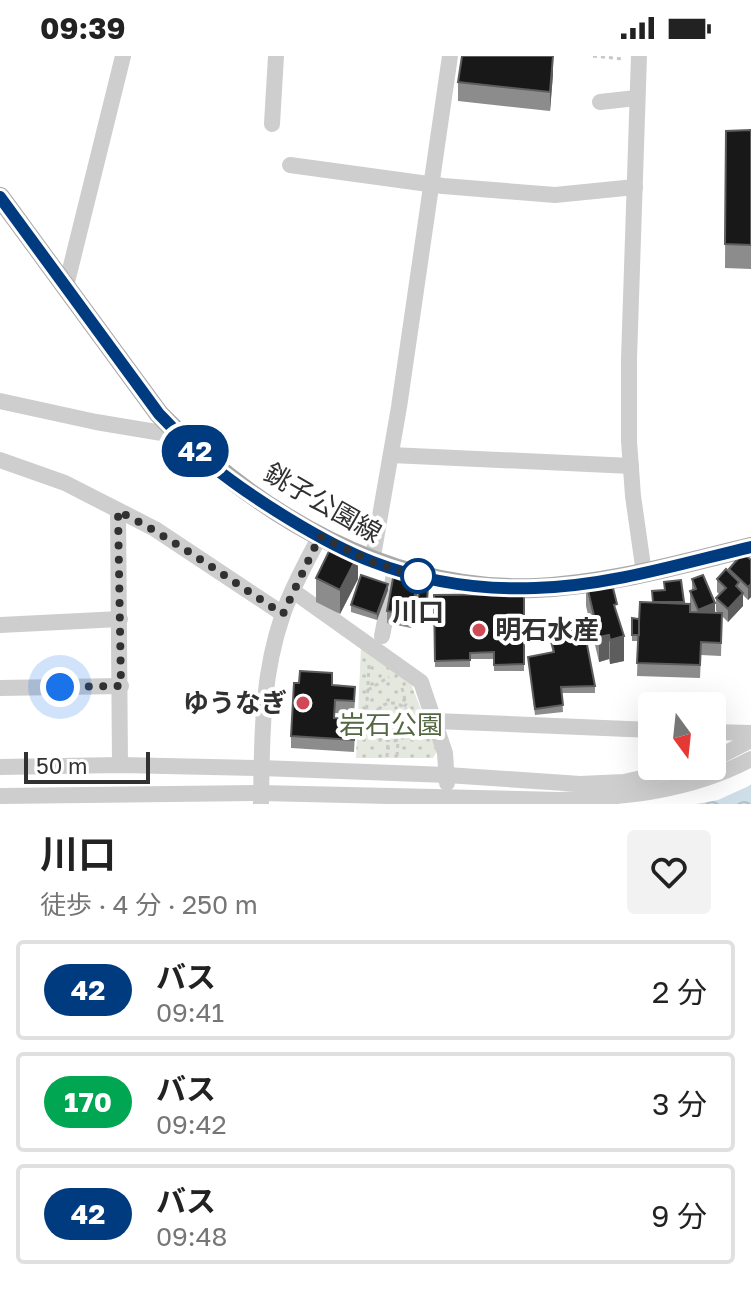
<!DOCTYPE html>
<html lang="ja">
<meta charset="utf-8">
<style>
:root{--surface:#fff;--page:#f2f2f2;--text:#222;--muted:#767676;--line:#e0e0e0}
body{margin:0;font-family:"Golos Text","Noto Sans JP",sans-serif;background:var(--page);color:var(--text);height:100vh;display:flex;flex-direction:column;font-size:30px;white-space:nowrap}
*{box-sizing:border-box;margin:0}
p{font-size:26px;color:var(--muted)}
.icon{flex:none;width:44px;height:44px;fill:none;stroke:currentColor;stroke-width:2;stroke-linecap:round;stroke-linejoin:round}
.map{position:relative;height:748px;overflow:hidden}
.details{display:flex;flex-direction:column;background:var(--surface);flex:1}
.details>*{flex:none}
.badge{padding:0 16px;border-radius:26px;font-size:28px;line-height:52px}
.needle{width:52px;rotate:165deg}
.controls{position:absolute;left:638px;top:636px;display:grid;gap:16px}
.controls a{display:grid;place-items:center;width:88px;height:88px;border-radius:8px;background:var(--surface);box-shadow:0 8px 32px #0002;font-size:40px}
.scale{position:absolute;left:24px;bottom:20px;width:126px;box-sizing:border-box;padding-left:8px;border:4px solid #313131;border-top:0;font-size:22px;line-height:28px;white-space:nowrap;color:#313131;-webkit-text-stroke:6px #fff;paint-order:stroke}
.you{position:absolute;width:40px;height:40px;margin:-20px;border:6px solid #fff;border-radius:50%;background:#1a73e8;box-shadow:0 0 0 12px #1a73e833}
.map>.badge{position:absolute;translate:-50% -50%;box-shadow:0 0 0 4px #fff}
.round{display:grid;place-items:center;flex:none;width:84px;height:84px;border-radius:8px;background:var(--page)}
.summary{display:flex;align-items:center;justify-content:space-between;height:136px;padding:0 40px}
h1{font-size:38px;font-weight:700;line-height:60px}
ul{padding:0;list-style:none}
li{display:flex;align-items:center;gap:24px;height:100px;margin:0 16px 12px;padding:0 24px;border:4px solid var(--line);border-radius:8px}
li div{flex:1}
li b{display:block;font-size:30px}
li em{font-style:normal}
li .badge{min-width:88px;font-weight:700;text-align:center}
.status{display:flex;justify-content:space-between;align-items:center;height:56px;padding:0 40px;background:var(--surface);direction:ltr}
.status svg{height:22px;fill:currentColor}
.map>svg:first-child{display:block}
.grass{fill:url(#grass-dots)}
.water{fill:url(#water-waves)}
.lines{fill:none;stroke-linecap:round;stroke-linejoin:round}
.path{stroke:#c8c8c8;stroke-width:3;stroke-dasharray:4 4;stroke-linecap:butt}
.minor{stroke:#cecece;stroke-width:16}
.major{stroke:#a9a9a9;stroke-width:20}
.wall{fill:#8c8c8c}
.shaded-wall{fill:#5d5d5d}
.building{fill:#181818;stroke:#5d5d5d;stroke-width:2}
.line-casing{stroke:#fff;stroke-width:18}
.line{stroke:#003b80;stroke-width:12}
.walk{stroke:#313131;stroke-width:8;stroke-dasharray:0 14.4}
.stop-dot{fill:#fff;stroke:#003b80;stroke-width:4}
.poi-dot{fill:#d04a56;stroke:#fff;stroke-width:3}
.labels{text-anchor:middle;stroke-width:8;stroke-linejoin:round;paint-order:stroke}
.street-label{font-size:26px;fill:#313131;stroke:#fff}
.stop-label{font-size:26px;font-weight:bold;fill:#313131;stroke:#fff}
.poi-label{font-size:26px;font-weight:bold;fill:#313131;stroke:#fff;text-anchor:start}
.park-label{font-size:26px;fill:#546743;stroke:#fff}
</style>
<div class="status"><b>09:39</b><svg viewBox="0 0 49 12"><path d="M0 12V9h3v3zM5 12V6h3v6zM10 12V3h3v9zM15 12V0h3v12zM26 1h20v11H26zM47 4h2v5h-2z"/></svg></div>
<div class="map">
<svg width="751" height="748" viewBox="0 0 751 748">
<defs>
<pattern id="grass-dots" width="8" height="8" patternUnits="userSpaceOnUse" patternTransform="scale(2)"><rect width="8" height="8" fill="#e4e8de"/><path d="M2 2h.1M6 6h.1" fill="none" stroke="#c4c7bf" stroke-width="1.8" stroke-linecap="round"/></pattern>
<pattern id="water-waves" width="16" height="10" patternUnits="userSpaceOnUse" patternTransform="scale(2)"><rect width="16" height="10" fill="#cfdfe9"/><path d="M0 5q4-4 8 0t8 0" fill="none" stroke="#b2c0c8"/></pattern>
</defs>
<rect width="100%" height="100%" fill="#fff"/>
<polygon class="grass" points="361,592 410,625 437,695 433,702 356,702"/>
<polygon class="water" points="751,729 751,748 696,748 718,744"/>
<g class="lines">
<g class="path">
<polyline points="593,0 623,3"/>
<polyline points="369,609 366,665 373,668"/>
<polyline points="402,632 406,648 404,651"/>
<polyline points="368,634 389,621"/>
<circle cx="392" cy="666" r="19"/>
<polyline points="397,700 398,685"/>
<polyline points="387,701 388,685"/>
</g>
<g class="minor">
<polyline points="639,0 629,303 629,385 633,440 644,517"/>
<polyline points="600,46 636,42"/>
<polyline points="272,68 276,0"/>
<polyline points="290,109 443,130 555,139 635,131"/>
<polyline points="66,230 123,0"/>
<polyline points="0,345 96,366 180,380"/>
<polyline points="391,399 631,410"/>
<polyline points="0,404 65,427 155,473 283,558"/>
<polyline points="118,455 120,709"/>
<polyline points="372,506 399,351 450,0"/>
<polyline points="293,535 421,626 445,697 447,727"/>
<polyline points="0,569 120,563"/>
<polyline points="382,580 395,513"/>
<polyline points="0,632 121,630"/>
<polyline points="435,665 652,674"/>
<polyline points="712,676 751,677"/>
<polyline points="712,704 751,684"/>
<polyline points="0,711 120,709 261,712 447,719 580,728 624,726 695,710"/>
<path d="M0,740L261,737L559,744C627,741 691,735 751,703"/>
<path d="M261,748C262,683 261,621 283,558C292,531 307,505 320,480"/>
</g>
<path class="major" d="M0,141L159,358C258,460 389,537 535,532C609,529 680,508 751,491"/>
</g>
<g class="wall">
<polygon points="553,18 550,55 458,45 458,26"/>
<polygon points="751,74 751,213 725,212 726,75"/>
<polygon points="751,504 751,541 748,544 743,539 743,550 728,566 722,560 721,600 701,599 700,622 637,620 638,585 632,585 632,579 639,563 652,546 652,535 664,534 664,526 684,547 690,548 690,535 692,534 692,523 715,557 719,557 716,555 716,542 720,539 717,536 717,523 729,516 729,513"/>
<polygon points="316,522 358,523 340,558 316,546"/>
<polygon points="418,522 411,572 387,567 387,555"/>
<polygon points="586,526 617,557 624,605 610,608 609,603 599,606 586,550"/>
<polygon points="388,534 377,564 351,556 351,549"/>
<polygon points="524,538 524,615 494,615 494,603 470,603 470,611 435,611 434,539"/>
<polygon points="428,543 427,559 418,558 418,545"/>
<polygon points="550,579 595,630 595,637 562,637 563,656 535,659 528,601 553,597 550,586"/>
<polygon points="299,627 332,629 355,644 354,658 335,657 335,662 355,676 354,696 291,692 291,680"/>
</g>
<g class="shaded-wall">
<polygon points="553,0 553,18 550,55 550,36"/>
<polygon points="358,499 358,523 340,558 340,534"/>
<polygon points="418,522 418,534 411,572 411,559"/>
<polygon points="388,528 388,534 377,564 377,558"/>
<polygon points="751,528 751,541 748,544 748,531"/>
<polygon points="743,537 743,550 728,566 728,553"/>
<polygon points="715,547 715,560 698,567 698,554"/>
<polygon points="609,579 609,603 599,606 599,581"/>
<polygon points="624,580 624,605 610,608 610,584"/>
</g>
<g class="building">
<polygon points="462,0 553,0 550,36 458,26"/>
<polygon points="751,74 751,189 725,188 726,75"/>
<polygon points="333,487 358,499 340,534 316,522"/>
<polygon points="743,497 751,504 751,528 748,531 729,513"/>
<polygon points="726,513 739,526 736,530 743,537 728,553 716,542 726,532 717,523"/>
<polygon points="394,517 418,522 411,559 387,555"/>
<polygon points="361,519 388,528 377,558 351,549"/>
<polygon points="703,519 715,547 698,554 690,535 696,533 692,523"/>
<polygon points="608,521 610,532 613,532 617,548 614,549 624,580 610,584 609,579 599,581 586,526"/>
<polygon points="681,524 684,546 653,546 652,535 665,534 664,526"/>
<polygon points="419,530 428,530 427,546 418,545"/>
<polygon points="524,538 524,608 494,609 494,596 470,597 470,604 435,605 434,539"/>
<polygon points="640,546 690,548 690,556 722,557 721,587 701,586 700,609 637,607"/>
<polygon points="632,562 639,563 639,579 632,579"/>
<polygon points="584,573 595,630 561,631 563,649 535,653 528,601 554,596 550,579"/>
<polygon points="300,615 332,617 332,629 355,631 354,645 335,644 334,662 355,663 354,684 291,680 294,627 299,627"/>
</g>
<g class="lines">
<defs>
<path id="line" d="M0,141L159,358C176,375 192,394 211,409C252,442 325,488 373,506C425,526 481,534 535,532C608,530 680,508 751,491"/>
</defs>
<use href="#line" class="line-casing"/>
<use href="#line" class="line"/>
<path class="walk" d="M60,631L121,630L118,455C176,484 228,523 283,558L320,480L372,506L418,520"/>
</g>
<circle class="stop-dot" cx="418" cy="520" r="16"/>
<g class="poi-dot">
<circle cx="479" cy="574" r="8"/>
<circle cx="303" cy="647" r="8"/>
</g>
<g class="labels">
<g class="street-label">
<text transform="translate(323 447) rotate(30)" y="9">銚子公園線</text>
</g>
<g class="stop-label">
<text x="418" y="565">川口</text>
</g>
<g class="poi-label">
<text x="495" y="583">明石水産</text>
<text x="287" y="656" text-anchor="end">ゆうなぎ</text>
</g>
<g class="park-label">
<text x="391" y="678">岩石公園</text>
</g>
</g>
</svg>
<div class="controls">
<a><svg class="needle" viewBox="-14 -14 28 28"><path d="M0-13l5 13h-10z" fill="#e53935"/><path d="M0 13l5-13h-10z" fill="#767676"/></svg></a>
</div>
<div class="scale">50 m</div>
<div class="you" style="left:60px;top:631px"></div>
<b class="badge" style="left:195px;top:395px;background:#003b80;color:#fff">42</b>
</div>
<section class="details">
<div class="summary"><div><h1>川口</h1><p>徒歩 · 4 分 · 250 m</p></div><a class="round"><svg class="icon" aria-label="heart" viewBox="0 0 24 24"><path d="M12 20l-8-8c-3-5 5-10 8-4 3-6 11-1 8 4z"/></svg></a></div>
<ul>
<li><span class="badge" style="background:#003b80;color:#fff">42</span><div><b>バス</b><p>09:41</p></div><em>2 分</em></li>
<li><span class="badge" style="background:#00a651;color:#fff">170</span><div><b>バス</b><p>09:42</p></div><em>3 分</em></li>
<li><span class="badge" style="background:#003b80;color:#fff">42</span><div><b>バス</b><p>09:48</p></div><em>9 分</em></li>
</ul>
</section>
